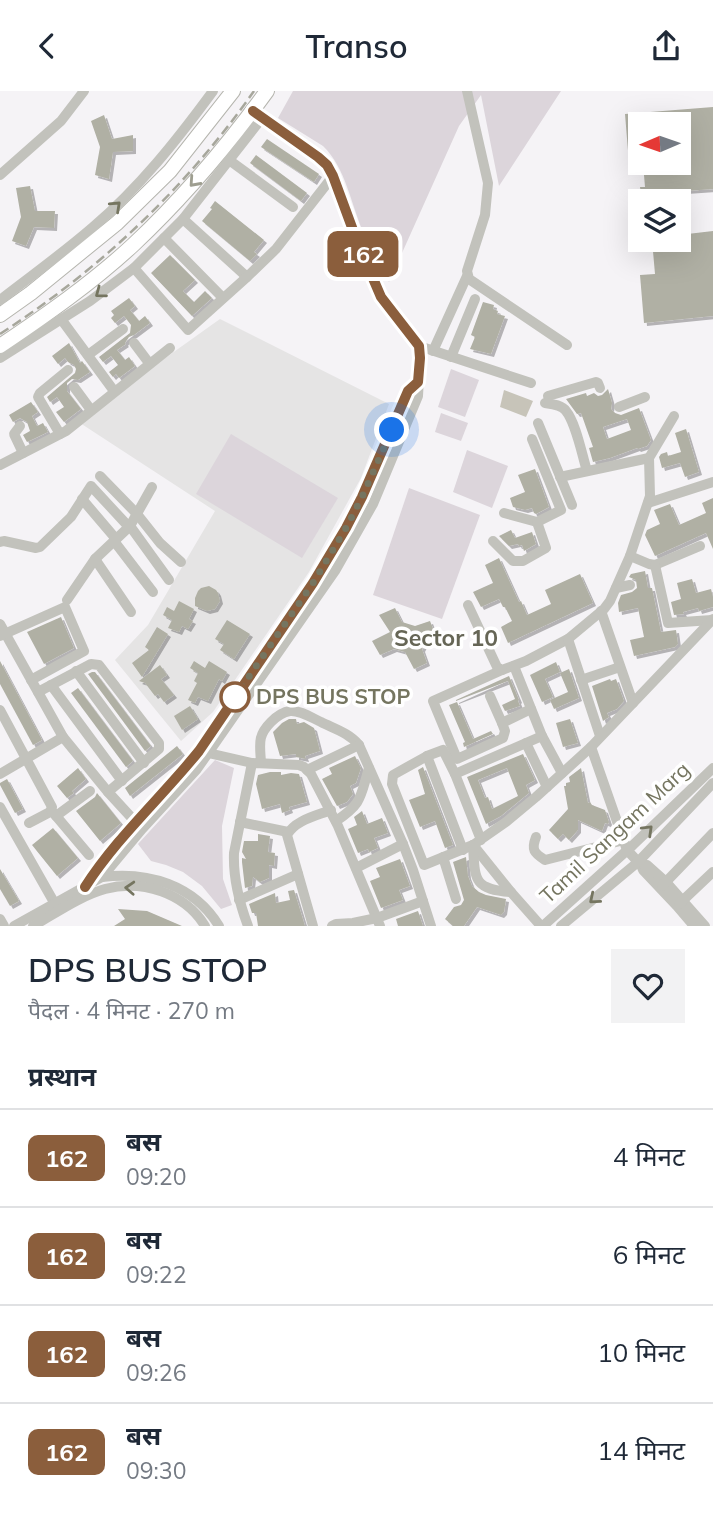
<!DOCTYPE html>
<html lang="hi">
<meta charset="utf-8">
<style>
:root{--surface:#fff;--page:#f2f2f3;--text:#1f2937;--muted:#747a83;--line:#e0e1e3}
body{margin:0;font-family:Mulish,"Noto Sans Devanagari",sans-serif;background:var(--page);color:var(--text);height:100vh;display:flex;flex-direction:column;font-size:26px;white-space:nowrap}
*{box-sizing:border-box;margin:0}
p{font-size:23px;color:var(--muted)}
.icon{flex:none;width:38px;height:38px;fill:none;stroke:currentColor;stroke-width:2;stroke-linecap:round;stroke-linejoin:round}
.map{position:relative;height:835px;overflow:hidden}
.side{display:flex;flex-direction:column;background:var(--surface);flex:1}
.side>*{flex:none}
.badge{padding:0 14px;border-radius:10px;font-size:24px;line-height:46px}
.needle{width:46px;rotate:268deg}
.tools{position:absolute;left:628px;top:21px;display:grid;gap:14px}
.tools a{display:grid;place-items:center;width:63px;height:63px;border-radius:0px;background:var(--surface);box-shadow:0 7px 28px #0002;font-size:35px}
.you{position:absolute;width:35px;height:35px;margin:-18px;border:5px solid #fff;border-radius:50%;background:#1a73e8;box-shadow:0 0 0 10px #1a73e833}
.map>.badge{position:absolute;translate:-50% -50%;box-shadow:0 0 0 4px #fff}
h2{padding:0 28px;font-size:26px;line-height:63px}
.round{display:grid;place-items:center;flex:none;width:74px;height:74px;border-radius:0px;background:var(--page)}
.summary{display:flex;align-items:center;justify-content:space-between;height:119px;padding:0 28px}
h1{font-size:33px;font-weight:600;line-height:52px}
ul{padding:0;list-style:none}
li{display:flex;align-items:center;gap:21px;height:98px;padding:0 28px;border-top:2px solid var(--line)}
li div{flex:1}
li b{display:block;font-size:26px}
li em{font-style:normal}
li .badge{min-width:77px;font-weight:700;text-align:center}
header{display:flex;justify-content:space-between;align-items:center;height:91px;padding:0 28px;background:var(--surface);font-size:32px;font-weight:600}
.map>svg:first-child{display:block}
.built{fill:#e5e4e4}
.green{fill:#dcd5db}
.water{fill:#c7c4b9}
.building{fill:#b0b0a4;fill-rule:evenodd;filter:url(#shadow)}
.lines{fill:none;stroke-linecap:round;stroke-linejoin:round}
.major-casing{stroke:#b5b5ae;stroke-width:16}
.minor{stroke:#c2c2bc;stroke-width:10}
.major{stroke:#fff;stroke-width:14}
.rail{stroke:#a7a79c;stroke-width:2.5;stroke-dasharray:10 5;stroke-linecap:butt}
.oneway{stroke:#9e9e90}
.oneway2{stroke:#757560}
.line-casing{stroke:#fff;stroke-width:16}
.line{stroke:#8b5e3c;stroke-width:10}
.walk{stroke:#757560;stroke-width:7;stroke-dasharray:0 12.6}
.stop-dot{fill:#fff;stroke:#8b5e3c;stroke-width:3.5}
.labels{text-anchor:middle;stroke-width:7;stroke-linejoin:round;paint-order:stroke}
.stop-label{font-size:21px;font-weight:bold;fill:#757560;stroke:#fff;text-anchor:start}
.street-label{font-size:21px;fill:#757560;stroke:#fff}
.neighbourhood-label{font-size:23px;font-weight:bold;fill:#666656;stroke:#fff}
</style>
<header><svg class="icon" aria-label="back" viewBox="0 0 24 24"><path d="M15 5l-7 7 7 7"/></svg>Transo<svg class="icon" aria-label="share" viewBox="0 0 24 24"><path d="M12 15V3M7 8l5-5 5 5M5 13v7h14v-7"/></svg></header>
<div class="map">
<svg width="713" height="835" viewBox="0 0 713 835">
<defs>
<filter id="shadow"><feDropShadow dx="3" dy="3" stdDeviation="0" flood-color="#0004"/></filter>
</defs>
<rect width="100%" height="100%" fill="#f5f3f6"/>
<polygon class="built" points="220,228 389,313 361,387 309,481 213,621 181,650 115,569 148,534 215,420 77,330"/>
<g class="green">
<path d="M293,0H561L499,95L481,4L459,35L389,191C380,175 371,160 364,143C351,114 346,77 323,55L278,27Z"/>
<polygon points="451,278 479,289 465,326 438,316"/>
<polygon points="441,322 468,332 461,350 435,341"/>
<polygon points="231,343 338,407 302,467 196,403"/>
<polygon points="467,359 508,375 492,417 453,401"/>
<polygon points="409,397 480,424 442,528 373,504"/>
<polygon points="215,669 234,677 222,735 223,788 232,814 221,818 202,795 183,781 166,774 151,770 138,753"/>
</g>
<polygon class="water" points="504,299 533,310 526,326 500,316"/>
<g class="building">
<polygon points="713,16 713,98 641,103 640,96 645,96 643,72 679,72 679,57 685,56 683,33 640,33 640,71 629,72 625,23"/>
<polygon points="104,24 112,48 133,44 133,60 113,61 109,88 95,84 100,56 91,30"/>
<polygon points="267,48 319,83 314,91 261,56"/>
<polygon points="256,64 307,102 301,110 250,72"/>
<polygon points="30,95 35,120 55,120 54,137 34,136 26,155 12,150 21,126 16,97"/>
<polygon points="215,110 264,149 254,161 257,163 250,170 202,130 212,118 210,117"/>
<polygon points="713,140 713,225 644,232 640,184 655,183 652,149 679,149 679,144"/>
<polygon points="170,164 195,189 183,200 194,211 205,200 212,207 192,225 151,182"/>
<polygon points="129,207 135,215 130,219 139,230 145,225 150,232 134,244 129,246 125,252 126,253 117,259 125,269 129,266 135,275 119,287 116,283 113,286 109,281 118,274 111,265 103,271 99,266 130,242 131,234 124,225 115,232 111,227 114,224 111,220"/>
<polygon points="483,211 494,214 493,218 498,220 497,223 505,225 491,263 470,258 475,246 471,244"/>
<polygon points="69,252 80,272 82,270 90,281 78,289 72,288 67,292 67,300 81,318 64,331 56,321 64,316 57,306 50,311 47,306 75,282 76,278 74,274 68,271 65,267 58,273 52,265"/>
<path d="M608,298L612,312L611,318L615,322L621,324L639,317L651,349L647,355L638,358L637,357L610,367L593,371L589,357L593,356L581,322L577,323L566,308L586,302L587,305L594,302L598,305L602,304ZM627,328L631,339L607,348L603,336Z"/>
<polygon points="31,311 38,321 32,325 37,335 43,332 48,341 27,351 23,344 30,340 27,331 20,327 13,331 9,324"/>
<polygon points="686,338 699,381 685,386 680,372 662,377 659,366 661,363 667,361 668,365 681,361 675,342"/>
<polygon points="535,378 549,416 536,423 534,422 532,417 525,419 513,416 510,407 525,401 518,384"/>
<polygon points="713,407 713,458 706,442 655,465 645,444 647,439 660,433 654,419 670,413 679,434 706,422 702,412"/>
<polygon points="511,439 515,447 532,441 536,453 524,460 522,454 519,455 518,453 509,455 499,445"/>
<polygon points="499,467 519,511 521,510 527,524 551,513 545,499 580,483 593,512 508,552 501,536 512,530 505,516 503,516 499,508 481,516 473,501 493,492 485,474"/>
<polygon points="645,480 648,497 652,497 661,541 676,539 678,553 675,556 634,565 630,549 644,546 638,517 619,521 618,512 621,504 632,501 637,497 636,489 629,486 631,483"/>
<polygon points="692,488 696,502 711,498 713,506 713,516 699,520 698,517 683,521 684,523 674,524 671,511 681,508 677,492"/>
<polygon points="209,495 216,499 218,502 220,510 215,518 207,520 195,515 195,507 198,500 201,497"/>
<polygon points="179,510 194,518 189,528 193,530 188,538 182,535 179,541 168,537 172,529 163,524 167,516 174,520"/>
<polygon points="395,517 402,531 415,535 430,530 436,545 426,550 422,558 427,572 414,578 405,561 394,558 380,564 372,550 390,541 379,524"/>
<polygon points="61,526 74,557 44,573 27,541"/>
<polygon points="227,529 250,543 234,568 220,559 224,553 215,548"/>
<polygon points="157,536 168,543 142,586 132,572 149,559 145,556"/>
<polygon points="0,570 42,649 33,654 0,593"/>
<polygon points="194,570 205,577 209,570 227,581 222,590 219,588 208,610 198,606 195,612 188,609 197,592 194,590 198,582 190,577"/>
<polygon points="556,571 560,581 545,588 553,606 542,611 530,584"/>
<polygon points="160,574 167,584 161,588 174,604 164,611 158,603 155,605 145,592 139,590"/>
<polygon points="569,578 579,607 554,618 550,609 568,601 560,582"/>
<polygon points="92,581 95,581 151,655 145,660 88,583"/>
<polygon points="509,585 519,609 518,610 520,615 505,620 502,614 515,608 508,590 456,610 456,609"/>
<polygon points="610,588 611,590 616,588 624,610 617,618 607,622 609,626 603,630 592,595"/>
<polygon points="78,597 133,670 126,676 71,602"/>
<polygon points="457,611 473,648 491,640 493,643 464,656 463,652 465,651 449,614"/>
<polygon points="190,615 198,628 182,639 174,625"/>
<polygon points="289,628 296,628 297,633 304,631 314,637 320,660 305,665 306,668 296,666 296,663 280,665 273,641 282,632"/>
<polygon points="570,628 578,652 563,656 556,632"/>
<polygon points="177,655 183,663 130,705 125,697"/>
<path d="M523,663L535,689L526,694L529,702L501,725L486,733L467,686ZM507,677L518,705L492,718L488,706L485,707L478,689Z"/>
<polygon points="355,665 361,677 356,692 350,695 353,703 347,711 337,715 322,688 332,683 329,677"/>
<polygon points="423,676 453,754 445,757 435,730 420,736 409,709 425,703 418,679"/>
<polygon points="78,677 86,688 72,700 74,702 67,707 57,695"/>
<polygon points="581,677 588,712 590,711 592,714 605,719 609,731 608,733 605,732 602,740 578,729 578,739 569,749 563,743 558,748 549,739 568,718 564,695 566,695 566,692 570,691 569,686"/>
<polygon points="270,681 281,681 281,684 291,682 299,683 307,711 289,716 290,719 282,722 280,713 262,718 256,693 258,684"/>
<polygon points="7,688 23,718 15,722 0,694 0,692"/>
<polygon points="97,702 121,732 100,750 76,720 95,706"/>
<polygon points="362,720 367,733 382,727 388,742 374,747 378,757 369,761 368,758 358,762 348,738 357,734 354,726"/>
<polygon points="53,737 78,767 57,785 32,754"/>
<polygon points="258,743 270,745 268,761 275,762 274,775 269,774 269,787 260,791 253,786 252,795 245,797 242,771 242,767 246,768 242,761 244,750 258,750"/>
<polygon points="466,766 468,785 472,795 479,801 486,804 506,808 504,821 501,824 477,816 464,835 453,835 445,828 454,816 461,814 464,809 453,771"/>
<polygon points="400,768 410,795 399,799 403,809 381,817 370,790 380,786 376,777"/>
<polygon points="0,778 19,810 10,815 0,798"/>
<polygon points="294,799 305,835 258,835 256,822 252,822 249,813 275,802 276,812 290,809 288,800"/>
<polygon points="118,818 147,820 182,835 114,835 125,828"/>
<polygon points="418,820 423,835 398,835 396,828"/>
</g>
<g class="lines">
<defs>
<g id="major">
<polyline points="0,224 31,202 117,132 170,80 233,0"/>
<path d="M0,255C46,224 92,192 133,154C183,107 227,55 267,0"/>
</g>
</defs>
<use href="#major" class="major-casing"/>
<g class="minor">
<polyline points="467,0 488,92 485,124 467,180 469,188 567,254"/>
<polyline points="229,69 293,116"/>
<polyline points="0,84 61,30 84,0"/>
<polyline points="183,128 247,186"/>
<polyline points="164,147 223,207"/>
<polyline points="134,177 188,239 247,186 276,158 333,85"/>
<path d="M0,209C31,185 63,162 93,136C139,97 177,49 213,0"/>
<polyline points="61,228 114,300"/>
<polyline points="134,252 149,272"/>
<polyline points="419,255 531,292"/>
<polyline points="433,260 467,185"/>
<polyline points="88,264 123,238"/>
<polyline points="451,266 475,208"/>
<polyline points="0,267 90,210 134,177 183,128 262,27"/>
<polyline points="74,296 91,319"/>
<polyline points="548,305 596,291 598,292 600,297"/>
<path d="M545,312C552,313 562,314 566,320C576,332 582,364 587,380"/>
<polyline points="619,316 645,306"/>
<polyline points="538,332 572,414"/>
<polyline points="20,335 14,343 23,362"/>
<polyline points="60,343 38,306 40,302 68,279"/>
<polyline points="0,374 66,340 170,257"/>
<polyline points="100,385 137,423 160,452 181,471"/>
<polyline points="560,386 649,367"/>
<polyline points="82,408 116,448"/>
<polyline points="648,412 713,391"/>
<polyline points="504,422 537,431 561,419 532,348"/>
<polyline points="130,435 169,489"/>
<polyline points="114,450 153,501"/>
<polyline points="493,450 513,470 523,470 546,457 537,431"/>
<polyline points="0,451 4,450 36,457 40,456 71,426 91,395 129,436"/>
<polyline points="630,465 649,473 655,474 700,455"/>
<polyline points="95,468 131,521"/>
<polyline points="655,474 668,532 712,529"/>
<polyline points="616,497 630,494"/>
<polyline points="67,509 95,468 130,435 152,396"/>
<polyline points="468,514 497,576 502,579 526,570 568,548 604,518 610,510 630,465 650,405 649,367 674,325"/>
<polyline points="601,520 633,612"/>
<polyline points="0,533 63,646 108,701 141,737"/>
<polyline points="0,545 65,516 84,560 31,589"/>
<polyline points="568,548 600,645"/>
<polyline points="514,575 542,645 562,682"/>
<polyline points="502,579 433,610 457,668 503,647 505,640 502,632"/>
<polyline points="76,580 144,672"/>
<polyline points="581,589 620,576"/>
<polyline points="51,594 122,690"/>
<polyline points="38,601 91,573 99,574 159,652 159,658 108,701"/>
<polyline points="490,605 502,632 531,618"/>
<polyline points="0,619 52,716 50,721 29,732"/>
<polyline points="526,652 547,696"/>
<polyline points="591,656 627,759 641,774 643,779 677,815 694,835"/>
<polyline points="204,661 252,672"/>
<polyline points="427,665 463,759"/>
<path d="M261,672C260,653 257,645 271,631C276,626 283,621 290,620C300,619 312,627 321,631C335,638 349,642 359,654L403,753L413,779L431,835"/>
<polyline points="307,679 359,654"/>
<polyline points="0,683 63,646"/>
<polyline points="455,683 542,645"/>
<polyline points="0,716 55,813"/>
<polyline points="51,719 89,764"/>
<polyline points="56,725 90,700"/>
<path d="M336,730C363,712 360,706 369,677"/>
<polyline points="240,731 288,741"/>
<path d="M536,746C531,759 534,762 545,769L624,749"/>
<polyline points="481,749 455,683 443,659 427,665 393,684 392,693 424,774 473,754 506,731 536,706 591,656 713,528"/>
<polyline points="473,754 510,800 541,835"/>
<path d="M473,754C475,789 473,798 511,801"/>
<polyline points="443,766 456,808"/>
<polyline points="644,774 647,774 666,791 705,835"/>
<polyline points="356,777 403,753"/>
<polyline points="102,786 142,738 197,678 335,480 373,413 418,305 420,267 419,255 381,206 357,150 333,85 327,74 318,66 253,20"/>
<polyline points="662,795 713,742"/>
<path d="M85,796C117,746 162,706 199,659L313,492L346,437L362,406L408,300L418,291"/>
<polyline points="239,809 298,783"/>
<polyline points="679,813 713,781"/>
<polyline points="0,828 4,835"/>
<path d="M14,835L102,786C148,780 194,794 219,835"/>
<path d="M33,835C56,822 80,805 105,798C142,788 185,802 205,835"/>
<path d="M248,835C239,811 233,788 234,762L252,672L299,674L304,676L311,683L338,735L380,835"/>
<path d="M313,835L287,744C295,729 316,725 331,719"/>
<polyline points="332,835 336,833 353,832 377,827 423,810"/>
<polyline points="543,835 633,754 713,677"/>
<polyline points="561,835 638,771 713,692"/>
</g>
<use href="#major" class="major"/>
<path class="rail" d="M0,243C99,179 186,97 254,0"/>
</g>
<defs><path id="oneway-chevron" d="M-2-3.5L2.5 0L-2 3.5" fill="none" stroke-width="1.6" stroke-linecap="round" stroke-linejoin="round" transform="scale(1.75)"/></defs>
<use class="oneway" href="#oneway-chevron" transform="translate(194 91) rotate(132)"/>
<g class="oneway2">
<use href="#oneway-chevron" transform="translate(116 115) rotate(-43)"/>
<use href="#oneway-chevron" transform="translate(100 202) rotate(143)"/>
<use href="#oneway-chevron" transform="translate(648 739) rotate(-44)"/>
<use href="#oneway-chevron" transform="translate(130 797) rotate(-177)"/>
<use href="#oneway-chevron" transform="translate(594 808) rotate(140)"/>
</g>
<g class="lines">
<defs>
<path id="line" d="M85,796C117,746 162,706 199,660L313,492L346,437L362,406L408,300L418,291L420,267L419,255L381,206L357,150L333,85L327,74L318,66L253,20"/>
</defs>
<use href="#line" class="line-casing"/>
<use href="#line" class="line"/>
<polyline class="walk" points="235,606 313,492 346,437 362,406 392,339"/>
</g>
<circle class="stop-dot" cx="235" cy="606" r="14"/>
<g class="labels">
<g class="stop-label">
<text x="256" y="613">DPS BUS STOP</text>
</g>
<g class="street-label">
<text transform="translate(615 742) rotate(-43)" y="7">Tamil Sangam Marg</text>
</g>
<g class="neighbourhood-label">
<text x="446" y="555">Sector 10</text>
</g>
</g>
</svg>
<div class="tools">
<a><svg class="needle" viewBox="-14 -14 28 28"><path d="M0-13l5 13h-10z" fill="#e53935"/><path d="M0 13l5-13h-10z" fill="#747a83"/></svg></a>
<a><svg class="icon" aria-label="layers" viewBox="0 0 24 24"><path d="M12 4l9 5-9 5-9-5zM3 14l9 5 9-5"/></svg></a>
</div>
<div class="you" style="left:392px;top:339px"></div>
<b class="badge" style="left:363px;top:163px;background:#8b5e3c;color:#fff">162</b>
</div>
<section class="side">
<div class="summary"><div><h1>DPS BUS STOP</h1><p>पैदल · 4 मिनट · 270 m</p></div><a class="round"><svg class="icon" aria-label="heart" viewBox="0 0 24 24"><path d="M12 20l-8-8c-3-5 5-10 8-4 3-6 11-1 8 4z"/></svg></a></div>
<h2>प्रस्थान</h2>
<ul>
<li><span class="badge" style="background:#8b5e3c;color:#fff">162</span><div><b>बस</b><p>09:20</p></div><em>4 मिनट</em></li>
<li><span class="badge" style="background:#8b5e3c;color:#fff">162</span><div><b>बस</b><p>09:22</p></div><em>6 मिनट</em></li>
<li><span class="badge" style="background:#8b5e3c;color:#fff">162</span><div><b>बस</b><p>09:26</p></div><em>10 मिनट</em></li>
<li><span class="badge" style="background:#8b5e3c;color:#fff">162</span><div><b>बस</b><p>09:30</p></div><em>14 मिनट</em></li>
</ul>
</section>
